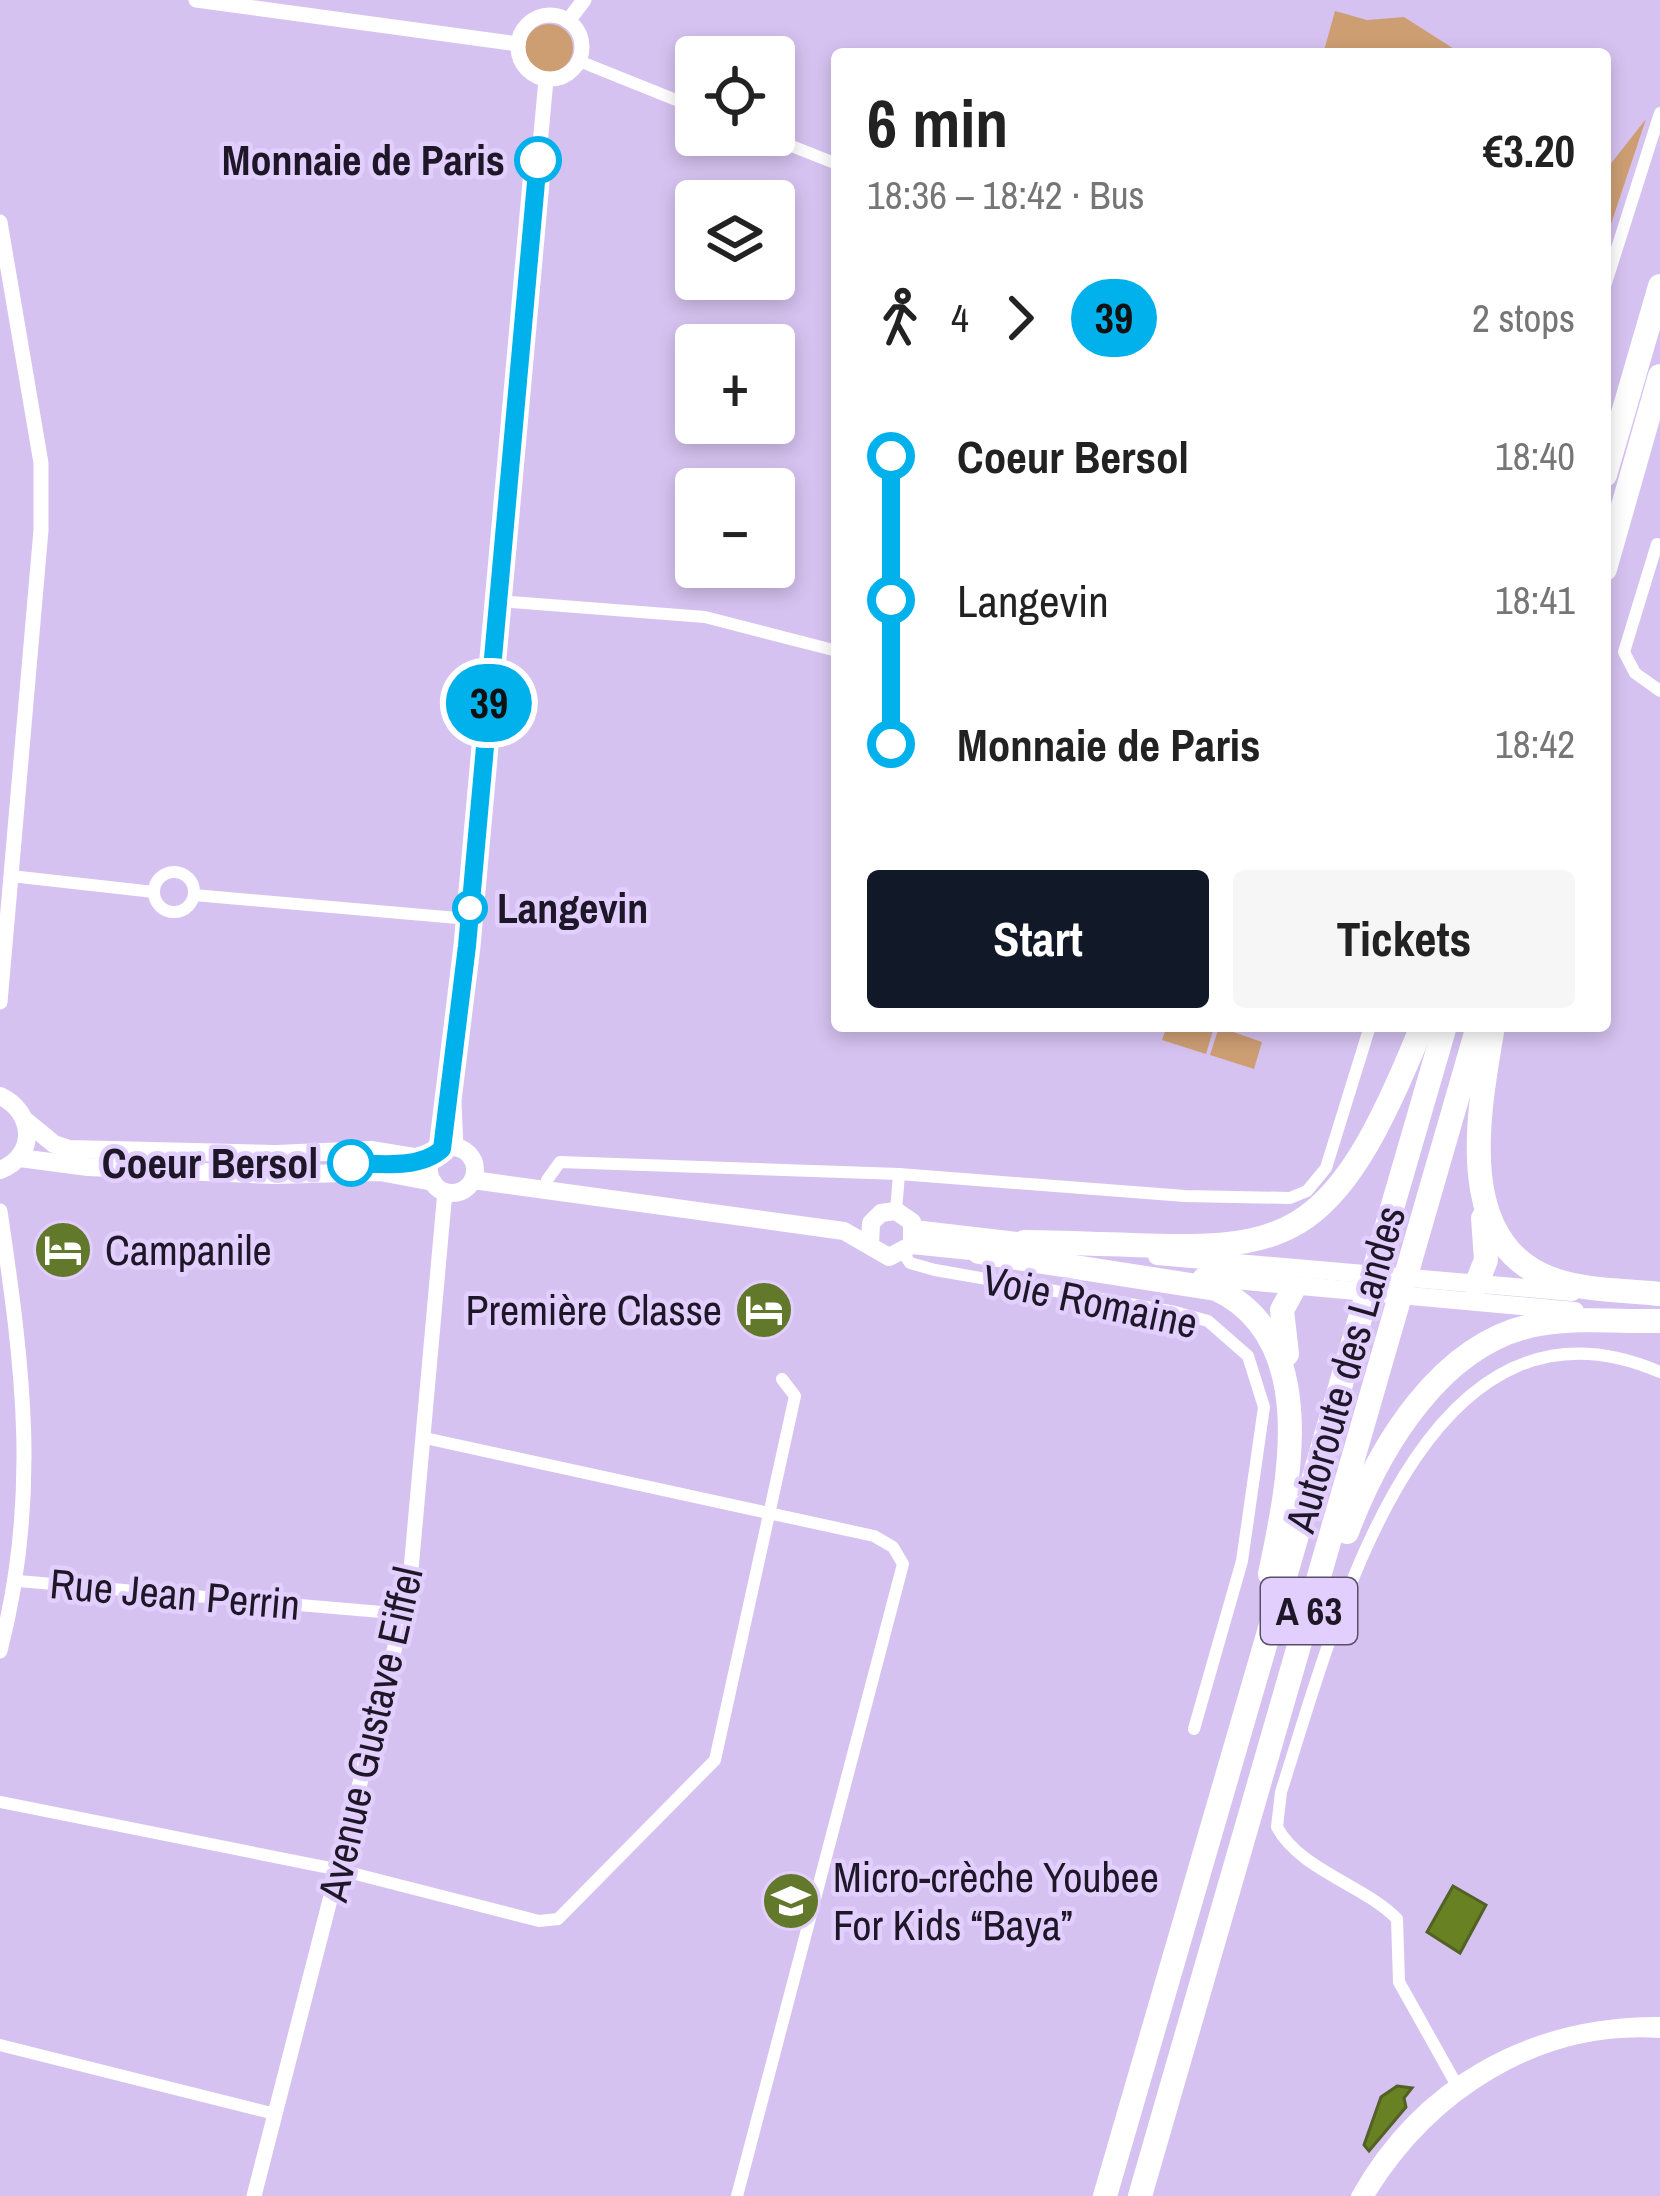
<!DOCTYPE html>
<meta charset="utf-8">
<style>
:root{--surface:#fff;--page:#f6f6f6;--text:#222;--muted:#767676;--accent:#111827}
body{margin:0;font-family:"Archivo Narrow",sans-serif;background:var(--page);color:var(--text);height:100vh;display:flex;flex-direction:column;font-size:45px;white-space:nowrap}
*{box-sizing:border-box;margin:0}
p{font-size:39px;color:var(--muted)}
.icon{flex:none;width:66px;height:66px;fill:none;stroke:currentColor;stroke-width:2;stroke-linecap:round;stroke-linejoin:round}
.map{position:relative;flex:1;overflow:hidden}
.panel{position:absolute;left:831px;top:48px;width:780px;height:984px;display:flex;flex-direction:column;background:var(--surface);border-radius:12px;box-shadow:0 6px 18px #0003}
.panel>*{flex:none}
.badge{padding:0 24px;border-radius:39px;font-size:42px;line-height:78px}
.controls{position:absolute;left:675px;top:36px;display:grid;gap:24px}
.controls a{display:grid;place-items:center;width:120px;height:120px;border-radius:12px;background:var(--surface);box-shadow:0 6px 18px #0003;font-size:60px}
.map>.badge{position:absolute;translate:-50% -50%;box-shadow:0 0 0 6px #fff}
.legs{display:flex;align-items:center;gap:18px;height:132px;padding:0 36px;font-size:39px}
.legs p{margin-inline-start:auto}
.head{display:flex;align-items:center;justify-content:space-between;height:204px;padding:0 36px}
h1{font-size:66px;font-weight:700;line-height:90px}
.button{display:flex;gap:24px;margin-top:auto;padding:24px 36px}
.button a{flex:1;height:138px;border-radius:12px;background:var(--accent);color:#fff;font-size:48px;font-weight:700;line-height:138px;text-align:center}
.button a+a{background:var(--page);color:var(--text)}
ul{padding:0 36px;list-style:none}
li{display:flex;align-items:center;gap:42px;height:144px;font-size:45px}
li i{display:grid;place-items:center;width:18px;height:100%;margin:0 15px;background:currentColor}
li i::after{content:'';width:30px;height:30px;margin:-15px;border:9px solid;border-radius:50%;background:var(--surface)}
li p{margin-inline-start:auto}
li:first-child i{background:linear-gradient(#0000 50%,currentColor 0)}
li:last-child i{background:linear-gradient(currentColor 50%,#0000 0)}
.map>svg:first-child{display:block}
.green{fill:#ce9e73}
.water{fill:#688123;stroke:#526124;stroke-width:3}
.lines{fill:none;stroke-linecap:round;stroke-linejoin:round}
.minor{stroke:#fff;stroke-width:12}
.tertiary{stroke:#fff;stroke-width:15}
.secondary{stroke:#fff;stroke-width:18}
.motorway{stroke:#fff;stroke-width:24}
.line-1-casing{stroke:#fff;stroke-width:27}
.line-1{stroke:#00b1eb;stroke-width:18}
.stop-1-dot{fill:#fff;stroke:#00b1eb;stroke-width:6}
.labels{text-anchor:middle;stroke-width:9;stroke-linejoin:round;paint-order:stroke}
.shield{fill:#e2cffd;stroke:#594e68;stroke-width:3}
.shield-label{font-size:39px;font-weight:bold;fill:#1e1728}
.stop-label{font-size:42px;font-weight:bold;fill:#1e1728;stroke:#e2cffd;text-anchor:end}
.poi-label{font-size:42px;fill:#1e1728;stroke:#e2cffd;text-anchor:start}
.street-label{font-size:42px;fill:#1e1728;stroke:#e2cffd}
</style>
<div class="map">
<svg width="1660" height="2196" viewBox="0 0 1660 2196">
<rect width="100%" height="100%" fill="#d5c2f0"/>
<g class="green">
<polygon points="1335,11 1367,20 1404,17 1462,54 1323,54"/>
<circle cx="549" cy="48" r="24"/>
<polygon points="1646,119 1605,242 1605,171"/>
<polygon points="1167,1026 1214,1027 1206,1054 1162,1040"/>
<polygon points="1219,1027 1262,1042 1254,1069 1210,1055"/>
</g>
<g class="water">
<polygon points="1453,1886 1486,1905 1460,1953 1427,1932"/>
<polygon points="1397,2086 1412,2088 1404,2098 1406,2107 1369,2151 1364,2145 1381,2097"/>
</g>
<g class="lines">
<g class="minor">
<polyline points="579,61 696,108"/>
<polyline points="764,135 837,164"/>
<polyline points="1605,286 1660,113"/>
<polyline points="1657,544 1624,652 1635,673 1660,691"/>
<polyline points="498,601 705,617 837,651"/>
<circle cx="174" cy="892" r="20"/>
<polyline points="11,876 154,892"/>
<polyline points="194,895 469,919"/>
<polyline points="547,1180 560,1162 899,1174"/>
<polyline points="896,1211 899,1174 1185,1196 1290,1198 1307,1191 1326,1168 1370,1026"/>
<polyline points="904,1254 910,1263 935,1270 1175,1312 1208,1321 1248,1356 1264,1407 1242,1561 1194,1729"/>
<polyline points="425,1438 874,1536 893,1547 903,1564 737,2196"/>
<polyline points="18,1581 405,1614"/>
<polyline points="0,1802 340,1870 539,1921 558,1919 715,1760 795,1396 782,1379"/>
<polyline points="0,2045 275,2114"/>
<path d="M1460,2091L1399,1982L1397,1919C1364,1885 1300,1870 1277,1827L1281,1792C1333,1632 1419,1268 1660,1372"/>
<path d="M1357,2196C1420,2083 1531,2022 1660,2023"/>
<path d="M1368,2196C1430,2094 1537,2024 1660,2032"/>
</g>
<g class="tertiary">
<polyline points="196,0 518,44"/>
<circle cx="550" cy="47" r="32"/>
<polyline points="568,21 584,0"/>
<polyline points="0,222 41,463 41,530 0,1002"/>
<polyline points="456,1147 453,1082 546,80"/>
<polyline points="442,1149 446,1102"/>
<path d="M0,1211C23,1367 40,1496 0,1651"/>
<polyline points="254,2196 409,1592 445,1191"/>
</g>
<g class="secondary">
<path d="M0,1096C35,1112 37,1156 0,1170"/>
<polyline points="26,1121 54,1144 69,1149 276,1154 371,1150 432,1160"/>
<circle cx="452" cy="1170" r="23"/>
<polyline points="20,1158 88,1167 274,1175 380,1172 433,1182"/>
<polyline points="473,1180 844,1231 889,1257 912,1245 912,1222 896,1211 881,1213 871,1223 870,1244"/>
<polyline points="914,1229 1034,1243"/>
<polyline points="912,1245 990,1253"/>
<polyline points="1157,1256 1572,1292"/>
<polyline points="1202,1277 1575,1311"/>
</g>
<g class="motorway">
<polyline points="1605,475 1660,286"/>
<polyline points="1605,569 1660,376"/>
<path d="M1493,1026C1480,1105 1451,1240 1549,1278C1583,1291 1624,1290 1660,1294"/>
<path d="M1024,1242C1273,1245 1318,1286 1422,1026"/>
<path d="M979,1252L1216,1289C1321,1338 1289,1483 1270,1574"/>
<polyline points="1476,1285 1486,1260 1483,1218"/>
<polyline points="1287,1354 1282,1310 1294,1288"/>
<path d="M1347,1532C1379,1447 1442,1340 1540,1324C1579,1317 1621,1322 1660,1321"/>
<polyline points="1105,2196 1445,1026"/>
<polyline points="1140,2196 1478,1026"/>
</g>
</g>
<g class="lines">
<defs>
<path id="line-1" d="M351,1163C382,1164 420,1169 442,1149L467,946L538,160"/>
</defs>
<use href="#line-1" class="line-1-casing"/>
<use href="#line-1" class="line-1"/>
</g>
<defs>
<symbol id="hotel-disc" viewBox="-11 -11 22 22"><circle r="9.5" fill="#62782a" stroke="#e2cffd"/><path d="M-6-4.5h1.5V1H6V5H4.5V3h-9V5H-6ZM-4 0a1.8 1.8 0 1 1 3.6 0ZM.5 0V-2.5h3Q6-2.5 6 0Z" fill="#fff"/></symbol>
<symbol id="school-disc" viewBox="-11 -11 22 22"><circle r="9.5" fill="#62782a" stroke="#e2cffd"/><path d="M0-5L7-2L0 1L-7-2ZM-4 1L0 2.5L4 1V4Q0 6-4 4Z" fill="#fff"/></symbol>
</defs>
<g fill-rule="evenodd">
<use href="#hotel-disc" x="30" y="1217" width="66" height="66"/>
<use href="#hotel-disc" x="731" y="1277" width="66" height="66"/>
<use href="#school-disc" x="758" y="1868" width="66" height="66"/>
</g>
<g class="stop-1-dot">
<circle cx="538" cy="160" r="21"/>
<circle cx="470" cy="908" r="15"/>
<circle cx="351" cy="1163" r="21"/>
</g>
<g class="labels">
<rect class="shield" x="1261" y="1578" width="96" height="66" rx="9"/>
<g class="shield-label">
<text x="1309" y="1625">A 63</text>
</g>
<g class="stop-label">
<text x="505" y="175">Monnaie de Paris</text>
<text x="497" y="923" text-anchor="start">Langevin</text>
<text x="318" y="1178">Coeur Bersol</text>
</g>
<g class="poi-label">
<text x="105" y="1265">Campanile</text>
<text x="722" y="1325" text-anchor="end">Première Classe</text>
<text x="833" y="1892">Micro-crèche Youbee<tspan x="833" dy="48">For Kids “Baya”</tspan></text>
</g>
<g class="street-label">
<text transform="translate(1090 1301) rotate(12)" y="15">Voie Romaine</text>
<text transform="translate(1345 1369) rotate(-74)" y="15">Autoroute des Landes</text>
<text transform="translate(175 1594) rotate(5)" y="15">Rue Jean Perrin</text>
<text transform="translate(370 1734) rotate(-77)" y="15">Avenue Gustave Eiffel</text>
</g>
</g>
</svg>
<div class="controls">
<a><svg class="icon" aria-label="locate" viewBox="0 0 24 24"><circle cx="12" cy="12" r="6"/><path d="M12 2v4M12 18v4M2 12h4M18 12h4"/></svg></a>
<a><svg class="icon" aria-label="layers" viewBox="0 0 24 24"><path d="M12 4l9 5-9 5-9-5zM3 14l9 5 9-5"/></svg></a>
<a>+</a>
<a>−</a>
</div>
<b class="badge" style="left:489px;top:703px;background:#00b1eb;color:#111">39</b>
<section class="panel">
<div class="head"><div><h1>6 min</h1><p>18:36 – 18:42 · Bus</p></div><b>€3.20</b></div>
<div class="legs"><svg class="icon" aria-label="walk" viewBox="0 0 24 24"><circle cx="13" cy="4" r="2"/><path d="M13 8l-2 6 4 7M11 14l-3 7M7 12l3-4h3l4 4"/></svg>4<svg class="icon" aria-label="forward" viewBox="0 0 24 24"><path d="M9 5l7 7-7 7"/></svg><b class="badge" style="background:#00b1eb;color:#111">39</b><p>2 stops</p></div>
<ul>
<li><i style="color:#00b1eb"></i><b>Coeur Bersol</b><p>18:40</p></li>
<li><i style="color:#00b1eb"></i><span>Langevin</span><p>18:41</p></li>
<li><i style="color:#00b1eb"></i><b>Monnaie de Paris</b><p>18:42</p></li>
</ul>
<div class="button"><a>Start</a><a>Tickets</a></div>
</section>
</div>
